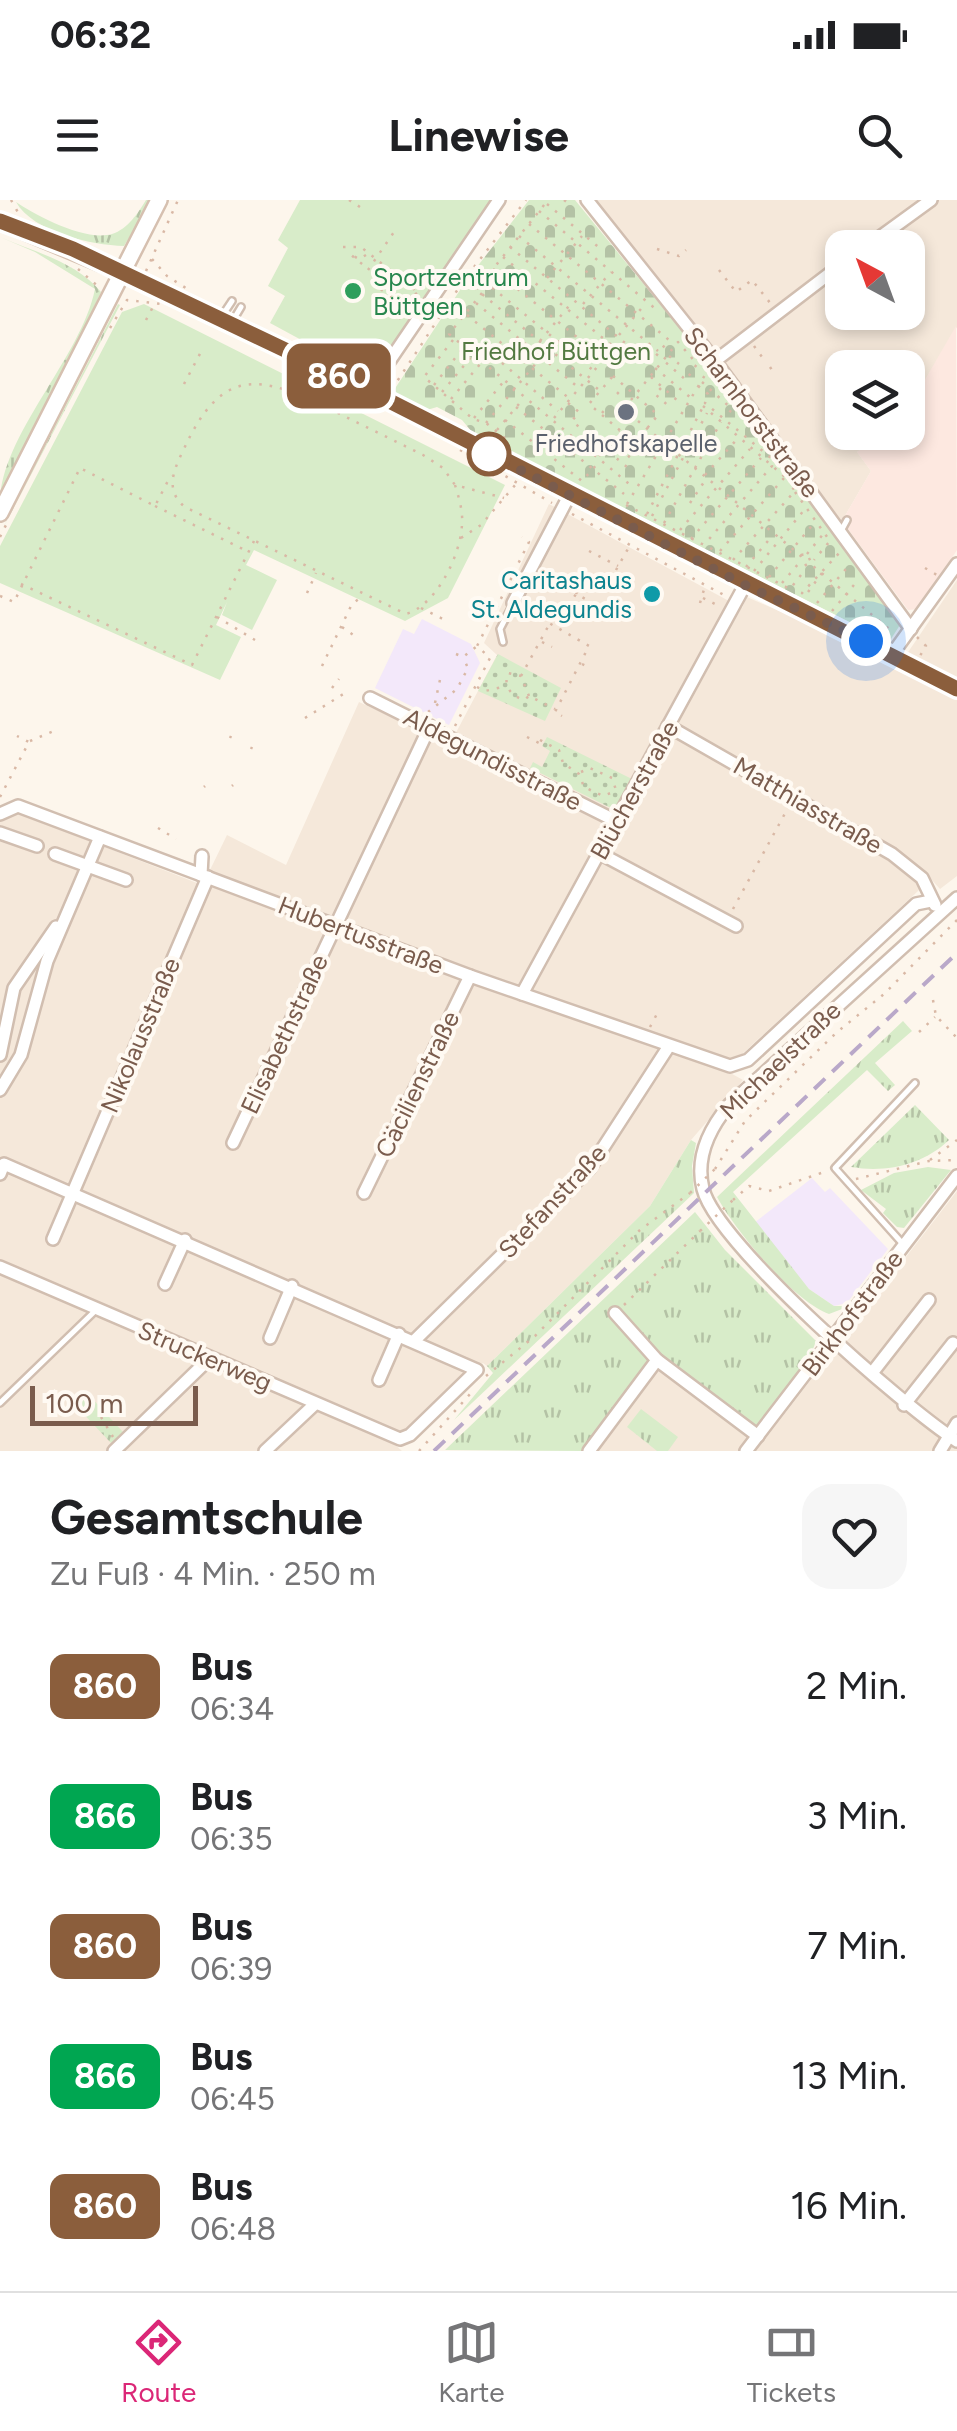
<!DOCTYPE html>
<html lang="de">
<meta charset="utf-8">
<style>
:root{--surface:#fff;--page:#f6f6f6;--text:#202124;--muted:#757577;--line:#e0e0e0;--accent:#db2777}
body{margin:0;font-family:Figtree,sans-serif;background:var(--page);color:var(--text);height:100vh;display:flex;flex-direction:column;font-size:38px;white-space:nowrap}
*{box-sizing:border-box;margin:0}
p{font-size:32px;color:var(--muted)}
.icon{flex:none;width:55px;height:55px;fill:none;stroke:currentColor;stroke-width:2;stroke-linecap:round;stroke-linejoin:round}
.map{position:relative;height:1251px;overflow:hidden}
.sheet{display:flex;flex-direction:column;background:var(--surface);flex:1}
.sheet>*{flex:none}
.badge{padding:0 20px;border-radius:15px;font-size:35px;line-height:65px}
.needle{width:65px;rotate:319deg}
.controls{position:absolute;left:825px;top:30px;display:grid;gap:20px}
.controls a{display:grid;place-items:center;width:100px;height:100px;border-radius:20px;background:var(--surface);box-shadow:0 5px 15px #0003;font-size:50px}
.scale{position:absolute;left:30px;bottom:25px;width:168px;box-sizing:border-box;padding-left:10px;border:5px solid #7a5c4d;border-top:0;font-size:28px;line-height:35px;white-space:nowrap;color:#7a5c4d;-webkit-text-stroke:8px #fffaf3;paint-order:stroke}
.you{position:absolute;width:50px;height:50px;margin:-25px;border:8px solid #fff;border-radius:50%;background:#1a73e8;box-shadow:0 0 0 15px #1a73e833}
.map>.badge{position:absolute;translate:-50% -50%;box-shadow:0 0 0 5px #fff}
.round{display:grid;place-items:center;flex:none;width:105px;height:105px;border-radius:30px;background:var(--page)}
.head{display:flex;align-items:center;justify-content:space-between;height:170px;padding:0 50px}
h1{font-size:48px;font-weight:700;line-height:75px}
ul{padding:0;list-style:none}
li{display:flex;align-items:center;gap:30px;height:130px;padding:0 50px}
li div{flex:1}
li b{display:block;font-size:38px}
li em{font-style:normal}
li .badge{min-width:110px;font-weight:700;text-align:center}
.status{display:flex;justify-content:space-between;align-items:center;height:70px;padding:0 50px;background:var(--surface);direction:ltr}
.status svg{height:28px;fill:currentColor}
header{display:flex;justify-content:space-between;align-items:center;height:130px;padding:0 50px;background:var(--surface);font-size:45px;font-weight:700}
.menu{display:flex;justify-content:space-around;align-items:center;height:140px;border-top:2px solid var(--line);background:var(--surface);font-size:28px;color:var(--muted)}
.menu a{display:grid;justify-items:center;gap:5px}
.menu .selected{color:var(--accent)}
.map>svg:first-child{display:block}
.residential{fill:#f5e8da;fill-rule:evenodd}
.commercial{fill:#fde8e0}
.education{fill:#f3e8fa}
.grass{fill:url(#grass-tufts)}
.cemetery{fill:url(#cemetery-stones)}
.garden{fill:url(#garden-dots)}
.pitch{fill:#d8ecc9}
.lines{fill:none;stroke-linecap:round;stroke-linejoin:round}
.lane-casing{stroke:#d1beb0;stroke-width:10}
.street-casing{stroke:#d1beb0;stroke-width:16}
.secondary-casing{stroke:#d6c0b0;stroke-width:20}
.path{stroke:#d9b8a5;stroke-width:2.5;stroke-dasharray:2.5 8;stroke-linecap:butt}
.lane{stroke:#fff;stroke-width:5}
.street{stroke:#fff;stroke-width:11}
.secondary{stroke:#fff;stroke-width:15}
.rail{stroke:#b9a8c9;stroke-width:4;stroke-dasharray:15 10;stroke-linecap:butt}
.path-bridge{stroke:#d9b8a5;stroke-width:2.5;stroke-dasharray:2.5 8;stroke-linecap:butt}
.line-casing{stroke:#fff;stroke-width:22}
.line{stroke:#8b5e3c;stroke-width:15}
.walk{stroke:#7a5c4d;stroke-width:10;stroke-dasharray:0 18}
.leisure-dot{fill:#2e9e5b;stroke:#fffaf3;stroke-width:4}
.worship-dot{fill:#6b7280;stroke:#fffaf3;stroke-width:4}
.stop-dot{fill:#fff;stroke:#8b5e3c;stroke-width:5}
.culture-dot{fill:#0f9aa8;stroke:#fffaf3;stroke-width:4}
.labels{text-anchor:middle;stroke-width:8;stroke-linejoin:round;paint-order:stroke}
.leisure-label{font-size:25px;fill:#27864d;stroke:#fffaf3;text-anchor:start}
.park-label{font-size:25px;fill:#537a41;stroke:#fffaf3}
.street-label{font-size:25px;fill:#7a5c4d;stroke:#fffaf3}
.worship-label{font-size:25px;fill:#5b616d;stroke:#fffaf3}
.culture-label{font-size:25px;fill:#0d838f;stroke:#fffaf3;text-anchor:end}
</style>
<div class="status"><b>06:32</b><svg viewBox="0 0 49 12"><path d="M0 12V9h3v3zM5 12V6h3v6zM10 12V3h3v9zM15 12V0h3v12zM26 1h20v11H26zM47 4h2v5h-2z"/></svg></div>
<header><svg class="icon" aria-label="menu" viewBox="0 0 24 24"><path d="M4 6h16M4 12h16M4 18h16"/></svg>Linewise<svg class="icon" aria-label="search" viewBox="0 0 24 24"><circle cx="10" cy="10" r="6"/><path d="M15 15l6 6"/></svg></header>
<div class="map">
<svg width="957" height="1251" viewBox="0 0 957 1251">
<defs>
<pattern id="grass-tufts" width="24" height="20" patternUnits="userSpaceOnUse" patternTransform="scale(2.5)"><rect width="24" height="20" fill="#d8ecc9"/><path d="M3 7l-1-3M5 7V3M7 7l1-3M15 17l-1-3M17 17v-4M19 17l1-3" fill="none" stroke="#b4c2a5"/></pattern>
<pattern id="cemetery-stones" width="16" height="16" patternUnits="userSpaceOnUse" patternTransform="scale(2.5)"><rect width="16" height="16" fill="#d8ecc9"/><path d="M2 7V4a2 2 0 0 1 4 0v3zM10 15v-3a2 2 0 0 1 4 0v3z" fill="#b4c2a5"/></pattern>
<pattern id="garden-dots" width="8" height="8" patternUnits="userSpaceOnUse" patternTransform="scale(2.5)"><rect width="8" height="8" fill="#d8ecc9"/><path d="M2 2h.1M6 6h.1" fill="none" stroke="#b4c2a5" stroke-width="1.8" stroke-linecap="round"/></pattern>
</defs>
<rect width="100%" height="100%" fill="#fdf6ec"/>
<g class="residential">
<path d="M595,0H957V127L908,209V168H842V232L883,233L857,252L871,271L842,321ZM842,48H908V112H842Z"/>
<polygon points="549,304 742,408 747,397 900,464 957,380 957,676 940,689 931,679 725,870 743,880 691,940 650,1006 487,1166 483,1163 392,1242 402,1251 0,1251 0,606 197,683 210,670 227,635 286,665 359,502 450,544 497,455 484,443"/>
<polygon points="957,991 957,1251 582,1251 659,1152 769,1234"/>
</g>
<polygon class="commercial" points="956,126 957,350 918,409 908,410 842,321 871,271 857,252 883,233 908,232 908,209"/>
<g class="education">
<polygon points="422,419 471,444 480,463 449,525 375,488 403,429 414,434"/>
<polygon points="812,978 825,992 830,988 888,1049 847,1103 834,1106 809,1089 754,1023"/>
</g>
<g class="grass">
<path d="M146,0H152L124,46C91,45 33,32 16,2C35,15 85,42 112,34C128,29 138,13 146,0Z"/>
<path d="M0,37C35,52 78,63 101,92L0,303C0,236 81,158 95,89L35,52Z"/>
<polygon points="118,104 120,105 0,334"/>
<path d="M903,821L912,831L875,863L895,885L888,891L867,870L733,992L809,1089L834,1106H850L829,1114C793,1101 735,1030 717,997Z"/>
<path d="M915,905L949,940C923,965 886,973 851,967Z"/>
<polygon points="691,940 696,943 692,966 694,993 454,1220 493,1173 487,1166 650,1006"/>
<polygon points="928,967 951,970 904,1028 897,1027 883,1013 886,1009 861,990 894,973"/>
<polygon points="695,1012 725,1050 816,1141 810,1157 757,1226 659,1153 582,1251 445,1250"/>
<polygon points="87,1193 123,1232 111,1243 75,1205"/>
<polygon points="641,1209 678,1237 668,1251 657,1251 627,1227"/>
</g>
<polygon class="cemetery" points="529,0 575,0 726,185 900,425 889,442 472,232 462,220 437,207 427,210 392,193 466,81"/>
<g class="garden">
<polygon points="498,454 561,488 545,521 478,491"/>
<polygon points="547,537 632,579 615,610 530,568 533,562 542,567 550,551 542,546"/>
</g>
<g class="pitch">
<polygon points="300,0 493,0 374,173 366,175 270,123 285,96 268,86 288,48 278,40"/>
<polygon points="144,104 505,285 448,398 405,421 254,350 246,365 277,380 252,430 222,415 227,402 216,425 241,437 220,480 0,383 0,346 122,112"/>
</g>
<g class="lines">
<defs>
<g id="lane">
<polyline points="220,119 232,101"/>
<polyline points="232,122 241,107"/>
<polyline points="841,331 847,320"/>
<polyline points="503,442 500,429 512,406"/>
<polyline points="902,1043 835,968 915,883"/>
<polyline points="0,1203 96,1110"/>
</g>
<g id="street">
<polyline points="587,0 715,161 911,429"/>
<polyline points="865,48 931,0"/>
<polyline points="122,72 342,177 957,489"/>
<polyline points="715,161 842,64"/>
<polyline points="369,191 499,0"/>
<polyline points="513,403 569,296"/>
<polyline points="893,453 957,364"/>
<polyline points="370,498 616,621"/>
<polyline points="668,526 892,654 922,678 935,705"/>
<polyline points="0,614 18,606 470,776 730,866 748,860 916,704 931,701"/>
<polyline points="0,633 37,646"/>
<polyline points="599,653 736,726"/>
<polyline points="55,654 126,680"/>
<polyline points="201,675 202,656"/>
<path d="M957,698L729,905C709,929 695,957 703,989C716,1043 905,1208 957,1241"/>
<polyline points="522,794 745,385"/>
<polyline points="0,855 14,788 56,727"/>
<polyline points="0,890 21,855 47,761 100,637"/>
<polyline points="233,943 430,526"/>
<polyline points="0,974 4,964 477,1170 410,1235 400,1239 0,1067"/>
<polyline points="364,993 470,776"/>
<polyline points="53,1039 208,677"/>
<polyline points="165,1084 185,1040"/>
<polyline points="615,1113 657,1160 758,1236"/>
<polyline points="270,1138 292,1086"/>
<polyline points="415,1140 590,968 669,846"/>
<polyline points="872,1173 929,1100"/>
<polyline points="379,1180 399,1134"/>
<polyline points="904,1205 953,1143"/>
<polyline points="114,1251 210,1158"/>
<polyline points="265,1251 315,1204"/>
<polyline points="589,1251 657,1160"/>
<polyline points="746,1251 957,976"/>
<polyline points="940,1251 957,1223"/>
</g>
<g id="secondary">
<polyline points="0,21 122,72"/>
<polyline points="0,313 159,0"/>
</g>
</defs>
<use href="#lane" class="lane-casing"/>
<use href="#street" class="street-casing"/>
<use href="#secondary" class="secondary-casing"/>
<g class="path">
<polyline points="11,0 20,16"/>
<polyline points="349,0 360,7"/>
<polyline points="564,0 572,6"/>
<polyline points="547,4 602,50"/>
<polyline points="539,11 658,111"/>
<polyline points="529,24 669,140 651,162"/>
<polyline points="519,36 658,151"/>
<polyline points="343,47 361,47 420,94"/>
<polyline points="510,47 691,198"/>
<polyline points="657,49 679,56 686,50"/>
<polyline points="366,55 359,59 350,54 367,68"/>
<polyline points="503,57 614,147"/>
<polyline points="152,59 167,76 189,90"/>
<polyline points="78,69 101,89"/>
<polyline points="493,69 604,159"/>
<polyline points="368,70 394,32"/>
<polyline points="719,70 736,92 752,80 771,104"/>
<polyline points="146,71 178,0"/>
<polyline points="389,72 379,88 402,104 417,93"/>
<polyline points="547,78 582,36"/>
<polyline points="466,81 599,190"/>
<polyline points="484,81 594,171"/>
<polyline points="477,89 548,0"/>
<polyline points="482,93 449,134 634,288"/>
<polyline points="476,103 579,188"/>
<polyline points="583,104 611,72"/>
<polyline points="467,115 570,199"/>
<polyline points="399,119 417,94"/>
<polyline points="146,120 155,103"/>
<polyline points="110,128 127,100 161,104"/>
<polyline points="619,135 646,103"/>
<polyline points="453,140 424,177 473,219 486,223 511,243"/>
<polyline points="540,141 573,101"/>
<polyline points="754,146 765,161"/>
<polyline points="494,156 558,211"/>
<polyline points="669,156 679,164"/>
<polyline points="488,163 502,146"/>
<polyline points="770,167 774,173"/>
<polyline points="350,168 357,159"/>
<polygon points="613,176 658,215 635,243 589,204"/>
<polyline points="651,177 679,202"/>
<polyline points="702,182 732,209 725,218"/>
<polyline points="184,184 202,150"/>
<polyline points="434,185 463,148"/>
<polyline points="698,186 708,194 705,203 771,258 772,266 704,345"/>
<polyline points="661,188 655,194 672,209"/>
<polyline points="392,189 464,80 526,0"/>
<polyline points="442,192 472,156"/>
<polyline points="617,194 624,187"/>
<polyline points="451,199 481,163"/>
<polyline points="631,200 678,142 697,164 686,180 664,161"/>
<polyline points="568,203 579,212 572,221 627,267"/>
<polyline points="703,206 785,277"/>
<polyline points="516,207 624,294"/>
<polyline points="602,213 608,206"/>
<polyline points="474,218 504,181"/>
<polyline points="554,218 620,140"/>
<polyline points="505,220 582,281 599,262"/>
<polyline points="638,221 800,355 807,367 813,366 894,433"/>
<polyline points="486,223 548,149"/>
<polyline points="497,230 524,198"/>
<polyline points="612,242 633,260"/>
<polyline points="460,250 552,303"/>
<polyline points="612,252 622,240 638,254"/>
<polyline points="551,254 569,234"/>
<polyline points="599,256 619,231"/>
<polyline points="705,275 739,237"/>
<path d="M455,285C459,298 463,311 462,324C461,354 437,405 406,414L185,307C165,291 173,271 183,251C221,167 258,173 332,210C362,225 393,240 423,255L443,268L455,285L504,298"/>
<polyline points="795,292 830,341 814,360"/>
<polyline points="690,303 706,279"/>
<polyline points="627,304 708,170"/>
<polyline points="626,305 790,389 805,370"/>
<polyline points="155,306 247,351"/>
<polyline points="572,314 724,395"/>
<polyline points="647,314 705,203"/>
<polyline points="652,316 707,213"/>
<polyline points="664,323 721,222"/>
<polyline points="680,330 750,249"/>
<polyline points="0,337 6,325"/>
<polyline points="461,338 481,325 516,284"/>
<polyline points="691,339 761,258"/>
<polyline points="589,351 618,366"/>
<polyline points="720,351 784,278"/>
<polyline points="807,354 824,333"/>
<polyline points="801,355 807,354 813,366"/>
<polyline points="733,360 795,291 790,284"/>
<polyline points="746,367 773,335"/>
<polyline points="925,368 937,375"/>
<polyline points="616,370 629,347"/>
<polyline points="543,371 578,390 576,394"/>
<polyline points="754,371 805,309"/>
<polyline points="514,372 529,342 522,337"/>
<polyline points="822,373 805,396 802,393 842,350"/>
<polyline points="769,377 815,322"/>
<polyline points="782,383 799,363"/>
<polyline points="21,384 192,465 254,341"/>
<polyline points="307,393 316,373"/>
<polyline points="0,396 14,402 80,268 155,306 171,275"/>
<polyline points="703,398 719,406"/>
<polyline points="700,403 705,386"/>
<polyline points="817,403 851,363"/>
<polyline points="421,408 445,420"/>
<polyline points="523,408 589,446 555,512 562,516"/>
<polyline points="832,411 859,379"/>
<polyline points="567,416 576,419 587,402"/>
<polyline points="217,417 255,440"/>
<polyline points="557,423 576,394 597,405"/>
<polyline points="342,427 356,437"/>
<polyline points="917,437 926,446 918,459"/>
<polyline points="542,442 552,447"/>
<polyline points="456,454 463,457 476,447"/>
<polyline points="582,464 590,468"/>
<polyline points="322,466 352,404 363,396"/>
<polyline points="521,476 550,423"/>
<polyline points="477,487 485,491 507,486"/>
<polyline points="332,488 339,479"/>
<path d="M529,496L521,476L508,473C503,486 511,496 524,500L529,496L555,509"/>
<polyline points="435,503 441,475"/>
<polyline points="428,512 457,489 468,468 463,457"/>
<polyline points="305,518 345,493"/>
<polyline points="455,526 490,458 477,446 514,373"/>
<polyline points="527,537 539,543"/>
<polyline points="230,538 231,536"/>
<polyline points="540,540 559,550 563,563 579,574 584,587 603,596 616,591"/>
<polyline points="30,541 54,531"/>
<polyline points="251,549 252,547"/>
<polyline points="581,572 590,568 612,578 616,590"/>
<polyline points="232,586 233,585"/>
<polyline points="204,587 205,586"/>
<polyline points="0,597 29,542 17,536"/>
<polyline points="158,628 176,639"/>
<polyline points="733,709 789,606"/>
<polyline points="933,800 936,816 957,838"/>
<polyline points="650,827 658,812"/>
<polyline points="919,832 935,817"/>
<polyline points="930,960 957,940"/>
<polyline points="715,969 745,921 836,833 884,794 957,720"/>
<polyline points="856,979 929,961 957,960"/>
<polyline points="733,1000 749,986 769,991 827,971"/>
<polyline points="624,1105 700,1031"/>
<polyline points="486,1176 535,1136 640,1030 690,993"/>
<polyline points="101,1217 113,1237"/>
<polyline points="419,1251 471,1193"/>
</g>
<use href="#lane" class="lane"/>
<use href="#street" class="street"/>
<use href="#secondary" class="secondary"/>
<polyline class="rail" points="434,1251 957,753"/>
<g class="path-bridge">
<polyline points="690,993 715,969"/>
<polyline points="700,1031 733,1000"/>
</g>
</g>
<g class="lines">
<defs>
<polyline id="line" points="0,21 73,49 342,177 957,489"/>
</defs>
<use href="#line" class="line-casing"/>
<use href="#line" class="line"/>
<polyline class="walk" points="489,254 745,385 866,441"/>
</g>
<circle class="leisure-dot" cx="353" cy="91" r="10"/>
<circle class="worship-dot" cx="626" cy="212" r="10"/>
<circle class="stop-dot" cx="489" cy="254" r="20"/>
<circle class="culture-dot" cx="652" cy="394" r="10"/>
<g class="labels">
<g class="leisure-label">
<text x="373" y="86">Sportzentrum<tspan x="373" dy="29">Büttgen</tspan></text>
</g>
<g class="park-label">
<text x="556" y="160">Friedhof Büttgen</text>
</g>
<g class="street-label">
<text transform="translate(752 212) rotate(53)" y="9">Scharnhorststraße</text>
<text transform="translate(493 559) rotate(27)" y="9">Aldegundisstraße</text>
<text transform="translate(634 590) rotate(-61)" y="9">Blücherstraße</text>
<text transform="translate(808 605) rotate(30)" y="9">Matthiasstraße</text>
<text transform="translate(361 735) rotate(21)" y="9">Hubertusstraße</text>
<text transform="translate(284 834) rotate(-65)" y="9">Elisabethstraße</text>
<text transform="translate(140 835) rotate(-67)" y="9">Nikolausstraße</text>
<text transform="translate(780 860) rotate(-44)" y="9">Michaelstraße</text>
<text transform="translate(417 884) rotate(-64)" y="9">Cäcilienstraße</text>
<text transform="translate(552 1001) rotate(-47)" y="9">Stefanstraße</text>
<text transform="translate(852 1113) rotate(-53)" y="9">Birkhofstraße</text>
<text transform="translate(205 1156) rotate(23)" y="9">Struckerweg</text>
</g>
<g class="worship-label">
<text x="626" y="252">Friedhofskapelle</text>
</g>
<g class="culture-label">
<text x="632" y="389">Caritashaus<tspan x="632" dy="29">St. Aldegundis</tspan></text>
</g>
</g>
</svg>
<div class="controls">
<a><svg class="needle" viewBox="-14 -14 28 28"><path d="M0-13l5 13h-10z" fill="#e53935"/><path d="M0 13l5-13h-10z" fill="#757577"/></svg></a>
<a><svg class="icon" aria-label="layers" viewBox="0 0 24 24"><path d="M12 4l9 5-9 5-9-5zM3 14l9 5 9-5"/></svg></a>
</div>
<div class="scale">100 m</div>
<div class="you" style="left:866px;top:441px"></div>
<b class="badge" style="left:339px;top:176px;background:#8b5e3c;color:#fff">860</b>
</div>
<section class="sheet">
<div class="head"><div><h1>Gesamtschule</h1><p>Zu Fuß · 4 Min. · 250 m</p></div><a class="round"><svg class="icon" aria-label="heart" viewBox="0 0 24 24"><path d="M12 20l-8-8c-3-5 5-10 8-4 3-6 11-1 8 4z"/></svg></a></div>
<ul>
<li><span class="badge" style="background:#8b5e3c;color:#fff">860</span><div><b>Bus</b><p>06:34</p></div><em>2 Min.</em></li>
<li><span class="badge" style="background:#00a651;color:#fff">866</span><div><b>Bus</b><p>06:35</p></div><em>3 Min.</em></li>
<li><span class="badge" style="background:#8b5e3c;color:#fff">860</span><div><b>Bus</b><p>06:39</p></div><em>7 Min.</em></li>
<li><span class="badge" style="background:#00a651;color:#fff">866</span><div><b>Bus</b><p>06:45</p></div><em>13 Min.</em></li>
<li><span class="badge" style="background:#8b5e3c;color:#fff">860</span><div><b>Bus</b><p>06:48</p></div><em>16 Min.</em></li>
</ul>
</section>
<nav class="menu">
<a class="selected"><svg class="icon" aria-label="directions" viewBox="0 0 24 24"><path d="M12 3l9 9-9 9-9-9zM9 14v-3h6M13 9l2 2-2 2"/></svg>Route</a>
<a><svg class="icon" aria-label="map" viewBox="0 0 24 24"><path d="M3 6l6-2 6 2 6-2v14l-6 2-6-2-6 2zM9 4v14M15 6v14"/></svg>Karte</a>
<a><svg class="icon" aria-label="tickets" viewBox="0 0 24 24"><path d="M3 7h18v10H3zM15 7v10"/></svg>Tickets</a>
</nav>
